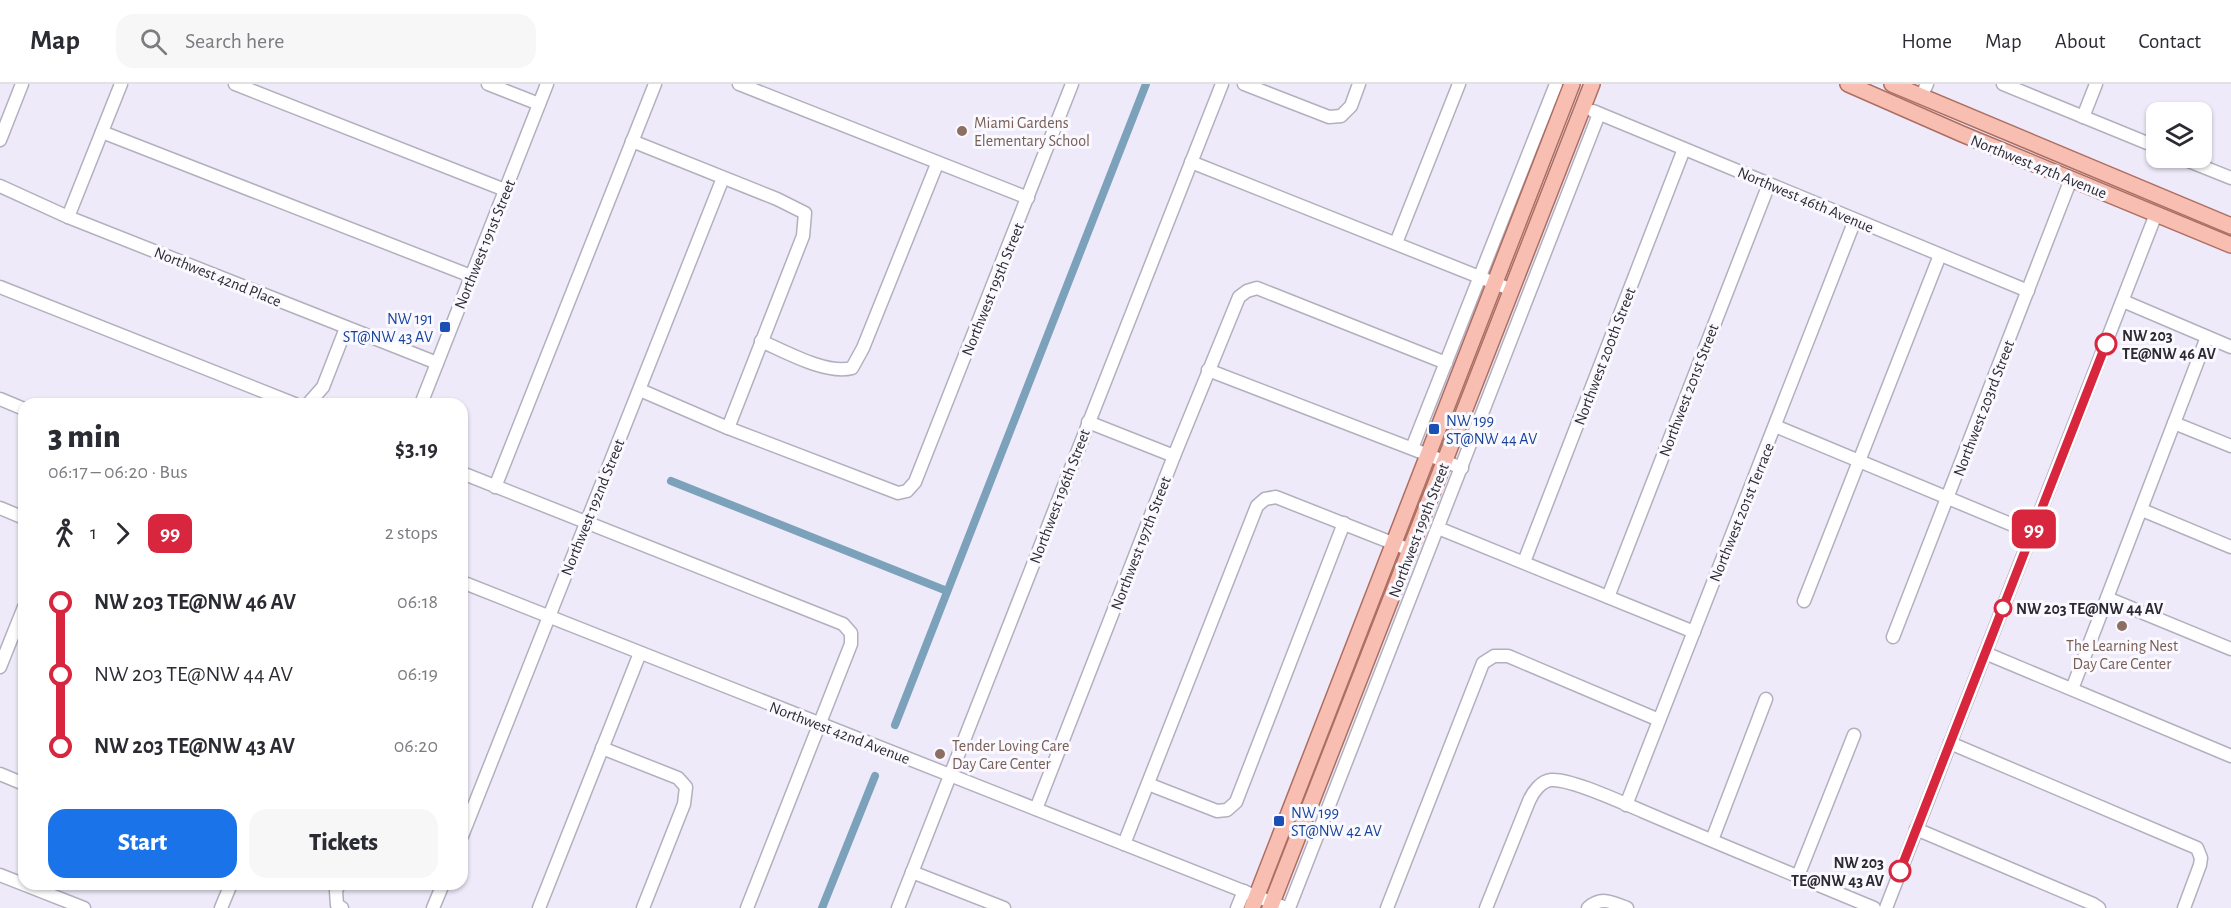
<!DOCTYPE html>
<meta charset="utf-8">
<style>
:root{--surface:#fff;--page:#f7f7f7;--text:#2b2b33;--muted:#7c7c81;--line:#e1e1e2;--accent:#1a73e8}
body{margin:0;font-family:"Alegreya Sans",sans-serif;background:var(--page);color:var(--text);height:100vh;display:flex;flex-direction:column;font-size:22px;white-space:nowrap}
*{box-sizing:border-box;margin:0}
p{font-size:20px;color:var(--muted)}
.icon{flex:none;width:33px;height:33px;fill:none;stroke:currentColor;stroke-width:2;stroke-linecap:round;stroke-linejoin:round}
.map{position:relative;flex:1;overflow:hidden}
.sheet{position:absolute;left:18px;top:314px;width:450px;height:492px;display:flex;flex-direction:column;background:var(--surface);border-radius:18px;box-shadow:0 2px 4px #0004}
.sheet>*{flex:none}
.badge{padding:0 12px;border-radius:9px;font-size:21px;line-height:39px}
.buttons{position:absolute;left:2146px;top:18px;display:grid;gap:12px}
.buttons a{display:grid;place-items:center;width:66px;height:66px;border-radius:12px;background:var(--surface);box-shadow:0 2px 4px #0004;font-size:30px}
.map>.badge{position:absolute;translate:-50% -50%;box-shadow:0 0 0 3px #fff}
.legs{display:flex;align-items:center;gap:9px;height:66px;padding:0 30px;font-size:20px}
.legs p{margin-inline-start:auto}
.headline{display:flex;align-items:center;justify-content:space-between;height:102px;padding:0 30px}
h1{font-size:33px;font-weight:800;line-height:45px}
.primary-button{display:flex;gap:12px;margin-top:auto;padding:12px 30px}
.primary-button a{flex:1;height:69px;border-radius:18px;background:var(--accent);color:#fff;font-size:24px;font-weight:800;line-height:69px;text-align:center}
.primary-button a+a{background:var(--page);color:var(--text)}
ul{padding:0 30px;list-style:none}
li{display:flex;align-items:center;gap:21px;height:72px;font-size:22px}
li i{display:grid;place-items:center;width:9px;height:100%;margin:0 8px;background:currentColor}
li i::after{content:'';width:15px;height:15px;margin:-8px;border:4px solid;border-radius:50%;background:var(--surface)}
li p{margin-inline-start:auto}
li:first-child i{background:linear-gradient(#0000 50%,currentColor 0)}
li:last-child i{background:linear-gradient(currentColor 50%,#0000 0)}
header{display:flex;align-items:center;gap:36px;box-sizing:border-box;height:84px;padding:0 30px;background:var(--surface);border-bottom:2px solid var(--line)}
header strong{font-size:28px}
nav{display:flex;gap:33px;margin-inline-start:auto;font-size:21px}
.search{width:420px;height:54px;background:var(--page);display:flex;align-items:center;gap:15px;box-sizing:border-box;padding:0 21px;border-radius:18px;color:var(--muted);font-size:22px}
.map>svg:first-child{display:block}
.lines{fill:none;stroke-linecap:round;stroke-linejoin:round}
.canal{stroke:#7ba2ba;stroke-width:8}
.minor-casing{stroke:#b3b0be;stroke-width:15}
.major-casing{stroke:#ad6e62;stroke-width:18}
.minor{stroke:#fff;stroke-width:12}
.major{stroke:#f7beb1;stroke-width:15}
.line-1-casing{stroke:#fff;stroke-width:14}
.line-1{stroke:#d7263d;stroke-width:9}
.education-dot{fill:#8d6e63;stroke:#faf9ff;stroke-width:2}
.transit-dot{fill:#1a4fb4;stroke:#faf9ff;stroke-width:2}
.stop-1-dot{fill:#fff;stroke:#d7263d;stroke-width:3}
.labels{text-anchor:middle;stroke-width:6;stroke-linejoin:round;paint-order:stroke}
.education-label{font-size:16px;fill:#785e54;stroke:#faf9ff;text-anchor:start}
.street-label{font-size:16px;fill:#2d2b31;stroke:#faf9ff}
.transit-label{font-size:16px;fill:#164399;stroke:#faf9ff;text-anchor:start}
.stop-label{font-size:16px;font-weight:bold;fill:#2d2b31;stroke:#faf9ff;text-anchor:start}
</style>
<header>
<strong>Map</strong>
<div class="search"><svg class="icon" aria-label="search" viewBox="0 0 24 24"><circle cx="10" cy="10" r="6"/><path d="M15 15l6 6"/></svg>Search here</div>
<nav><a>Home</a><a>Map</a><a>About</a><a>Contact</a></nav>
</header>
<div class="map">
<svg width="2231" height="824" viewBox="0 0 2231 824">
<rect width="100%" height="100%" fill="#eeeaf9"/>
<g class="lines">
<g class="canal">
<polyline points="671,397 947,507"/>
<polyline points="895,641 1146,0"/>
<polyline points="822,824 875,692"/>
</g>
<defs>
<g id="minor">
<polyline points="235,0 505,106"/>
<polyline points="488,0 539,20"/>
<polyline points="739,0 1028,114"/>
<polyline points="1244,0 1329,33 1341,32 1351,22 1359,0"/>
<polyline points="2003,0 2157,63"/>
<polyline points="1921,13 1927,0"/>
<polyline points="1593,27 2028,207"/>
<polyline points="2083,33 2096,0"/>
<polyline points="102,48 471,192"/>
<polyline points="0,56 22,0"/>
<polyline points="632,57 777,115 805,129 803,152 728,344"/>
<polyline points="2181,74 2231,94"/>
<polyline points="1191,78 1512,206"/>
<polyline points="0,102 68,133 437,279"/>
<polyline points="68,133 121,0"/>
<polyline points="1396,159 1459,0"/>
<polyline points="0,203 295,320"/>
<polyline points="2123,217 2231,263"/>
<path d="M761,257C786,268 827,291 852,284L863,264L937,80"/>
<polyline points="1208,286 1462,384"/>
<polyline points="640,306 728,344 898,409 907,407 915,398 1072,0"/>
<polyline points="0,315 24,325"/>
<polyline points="308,320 323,303 346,244"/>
<polyline points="421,320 547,0"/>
<polyline points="1088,338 1174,372"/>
<polyline points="2174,339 2231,362"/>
<polyline points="1775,342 2032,449"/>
<polyline points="1412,364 1556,0"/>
<polyline points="462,389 843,540 851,549 851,560 747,824"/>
<polyline points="495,403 655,0"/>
<polyline points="0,424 24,434"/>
<polyline points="2142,426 2231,463"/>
<polyline points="1438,444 1694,548"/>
<polyline points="1524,478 1684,65"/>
<polyline points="462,498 1286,824"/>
<polyline points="1608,513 1769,100"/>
<polyline points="2107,514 2231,565"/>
<polyline points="1804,517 1940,171"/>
<polyline points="1893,553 2071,95"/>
<polyline points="1985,569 2231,672"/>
<polyline points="0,583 24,523"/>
<polyline points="2072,605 2207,253"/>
<polyline points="1950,659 2197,764 2201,774 2200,781 2184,824"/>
<polyline points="602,664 678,694 686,703 684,720 643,824"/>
<polyline points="0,690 24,700"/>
<polyline points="1148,700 1217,727 1227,726 1236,718 1344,439"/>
<polyline points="1626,721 1855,136"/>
<polyline points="1036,725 1174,372 1239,213 1247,207 1257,204 1446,279"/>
<polyline points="1916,745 2093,820 2099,824"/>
<polyline points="462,752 723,94"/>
<polyline points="1712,756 1766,615"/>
<polyline points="1124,760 1257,422 1265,415 1276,413 1410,466"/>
<polyline points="912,788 1004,824"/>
<polyline points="0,791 84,824"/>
<polyline points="1798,792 1854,651"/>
<polyline points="339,800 336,807 337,821 342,824"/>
<polyline points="221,824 231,800"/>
<polyline points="433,824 443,800"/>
<polyline points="539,824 640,569"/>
<polyline points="898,824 1222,0"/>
<polyline points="1237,824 1244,807"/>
<polyline points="1289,824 1599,30"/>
<polyline points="1387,824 1483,579 1494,572 1508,572 1659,636"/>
<path d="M1486,824L1529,717C1533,708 1541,697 1551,696C1570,694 1623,719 1642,727C1719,760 1797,792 1874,824"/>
<path d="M1588,824C1601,812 1612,818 1627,824"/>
<polyline points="1886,824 2156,130"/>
</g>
<g id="major">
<polyline points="1848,0 1962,50 2231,161"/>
<polyline points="1892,0 2231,142"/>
<polyline points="1252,824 1572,0"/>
<polyline points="1270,824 1592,0"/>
</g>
</defs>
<use href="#minor" class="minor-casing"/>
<use href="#major" class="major-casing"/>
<use href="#minor" class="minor"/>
<use href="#major" class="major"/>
</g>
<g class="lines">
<defs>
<polyline id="line-1" points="1900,787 2106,260"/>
</defs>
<use href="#line-1" class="line-1-casing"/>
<use href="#line-1" class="line-1"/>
</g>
<g class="education-dot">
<circle cx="962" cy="47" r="6"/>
<circle cx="2122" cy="542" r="6"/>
<circle cx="940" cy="670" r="6"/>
</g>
<g class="transit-dot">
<rect x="439" y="237" width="12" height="12" rx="3"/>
<rect x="1428" y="339" width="12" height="12" rx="3"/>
<rect x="1273" y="731" width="12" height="12" rx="3"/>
</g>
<g class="stop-1-dot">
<circle cx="2106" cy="260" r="10"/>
<circle cx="2003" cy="524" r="8"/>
<circle cx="1900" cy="787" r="10"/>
</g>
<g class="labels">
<g class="education-label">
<text x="974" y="44">Miami Gardens<tspan x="974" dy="18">Elementary School</tspan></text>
<text x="2122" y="567" text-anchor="middle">The Learning Nest<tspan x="2122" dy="18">Day Care Center</tspan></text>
<text x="952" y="667">Tender Loving Care<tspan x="952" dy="18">Day Care Center</tspan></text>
</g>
<g class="street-label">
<text transform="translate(2039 82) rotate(22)" y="6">Northwest 47th Avenue</text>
<text transform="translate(1806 115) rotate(23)" y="6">Northwest 46th Avenue</text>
<text transform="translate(484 160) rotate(-68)" y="6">Northwest 191st Street</text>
<text transform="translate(218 192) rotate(22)" y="6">Northwest 42nd Place</text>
<text transform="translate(992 205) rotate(-68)" y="6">Northwest 195th Street</text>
<text transform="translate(1604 272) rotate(-69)" y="6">Northwest 200th Street</text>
<text transform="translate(1688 306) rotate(-69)" y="6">Northwest 201st Street</text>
<text transform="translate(1983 324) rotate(-69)" y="6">Northwest 203rd Street</text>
<text transform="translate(1059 412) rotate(-69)" y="6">Northwest 196th Street</text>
<text transform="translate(592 423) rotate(-68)" y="6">Northwest 192nd Street</text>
<text transform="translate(1741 428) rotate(-68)" y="6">Northwest 201st Terrace</text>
<text transform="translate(1418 446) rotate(-69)" y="6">Northwest 199th Street</text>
<text transform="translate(1140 459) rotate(-69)" y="6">Northwest 197th Street</text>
<text transform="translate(840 648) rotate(21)" y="6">Northwest 42nd Avenue</text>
</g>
<g class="transit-label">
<text x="433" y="240" text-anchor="end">NW 191<tspan x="433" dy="18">ST@NW 43 AV</tspan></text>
<text x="1446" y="342">NW 199<tspan x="1446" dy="18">ST@NW 44 AV</tspan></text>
<text x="1291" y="734">NW 199<tspan x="1291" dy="18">ST@NW 42 AV</tspan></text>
</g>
<g class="stop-label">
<text x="2122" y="257">NW 203<tspan x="2122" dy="18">TE@NW 46 AV</tspan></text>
<text x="2016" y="530">NW 203 TE@NW 44 AV</text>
<text x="1884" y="784" text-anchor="end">NW 203<tspan x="1884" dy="18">TE@NW 43 AV</tspan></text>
</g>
</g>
</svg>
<div class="buttons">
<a><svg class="icon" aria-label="layers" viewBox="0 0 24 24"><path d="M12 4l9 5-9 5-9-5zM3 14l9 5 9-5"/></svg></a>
</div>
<b class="badge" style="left:2034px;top:445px;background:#d7263d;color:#fff">99</b>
<section class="sheet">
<div class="headline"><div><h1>3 min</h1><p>06:17 – 06:20 · Bus</p></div><b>$3.19</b></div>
<div class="legs"><svg class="icon" aria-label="walk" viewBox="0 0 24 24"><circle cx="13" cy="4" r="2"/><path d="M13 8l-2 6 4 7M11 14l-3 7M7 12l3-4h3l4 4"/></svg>1<svg class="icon" aria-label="forward" viewBox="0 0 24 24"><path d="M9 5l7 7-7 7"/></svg><b class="badge" style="background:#d7263d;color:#fff">99</b><p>2 stops</p></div>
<ul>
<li><i style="color:#d7263d"></i><b>NW 203 TE@NW 46 AV</b><p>06:18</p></li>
<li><i style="color:#d7263d"></i><span>NW 203 TE@NW 44 AV</span><p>06:19</p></li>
<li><i style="color:#d7263d"></i><b>NW 203 TE@NW 43 AV</b><p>06:20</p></li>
</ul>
<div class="primary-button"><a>Start</a><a>Tickets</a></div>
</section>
</div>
